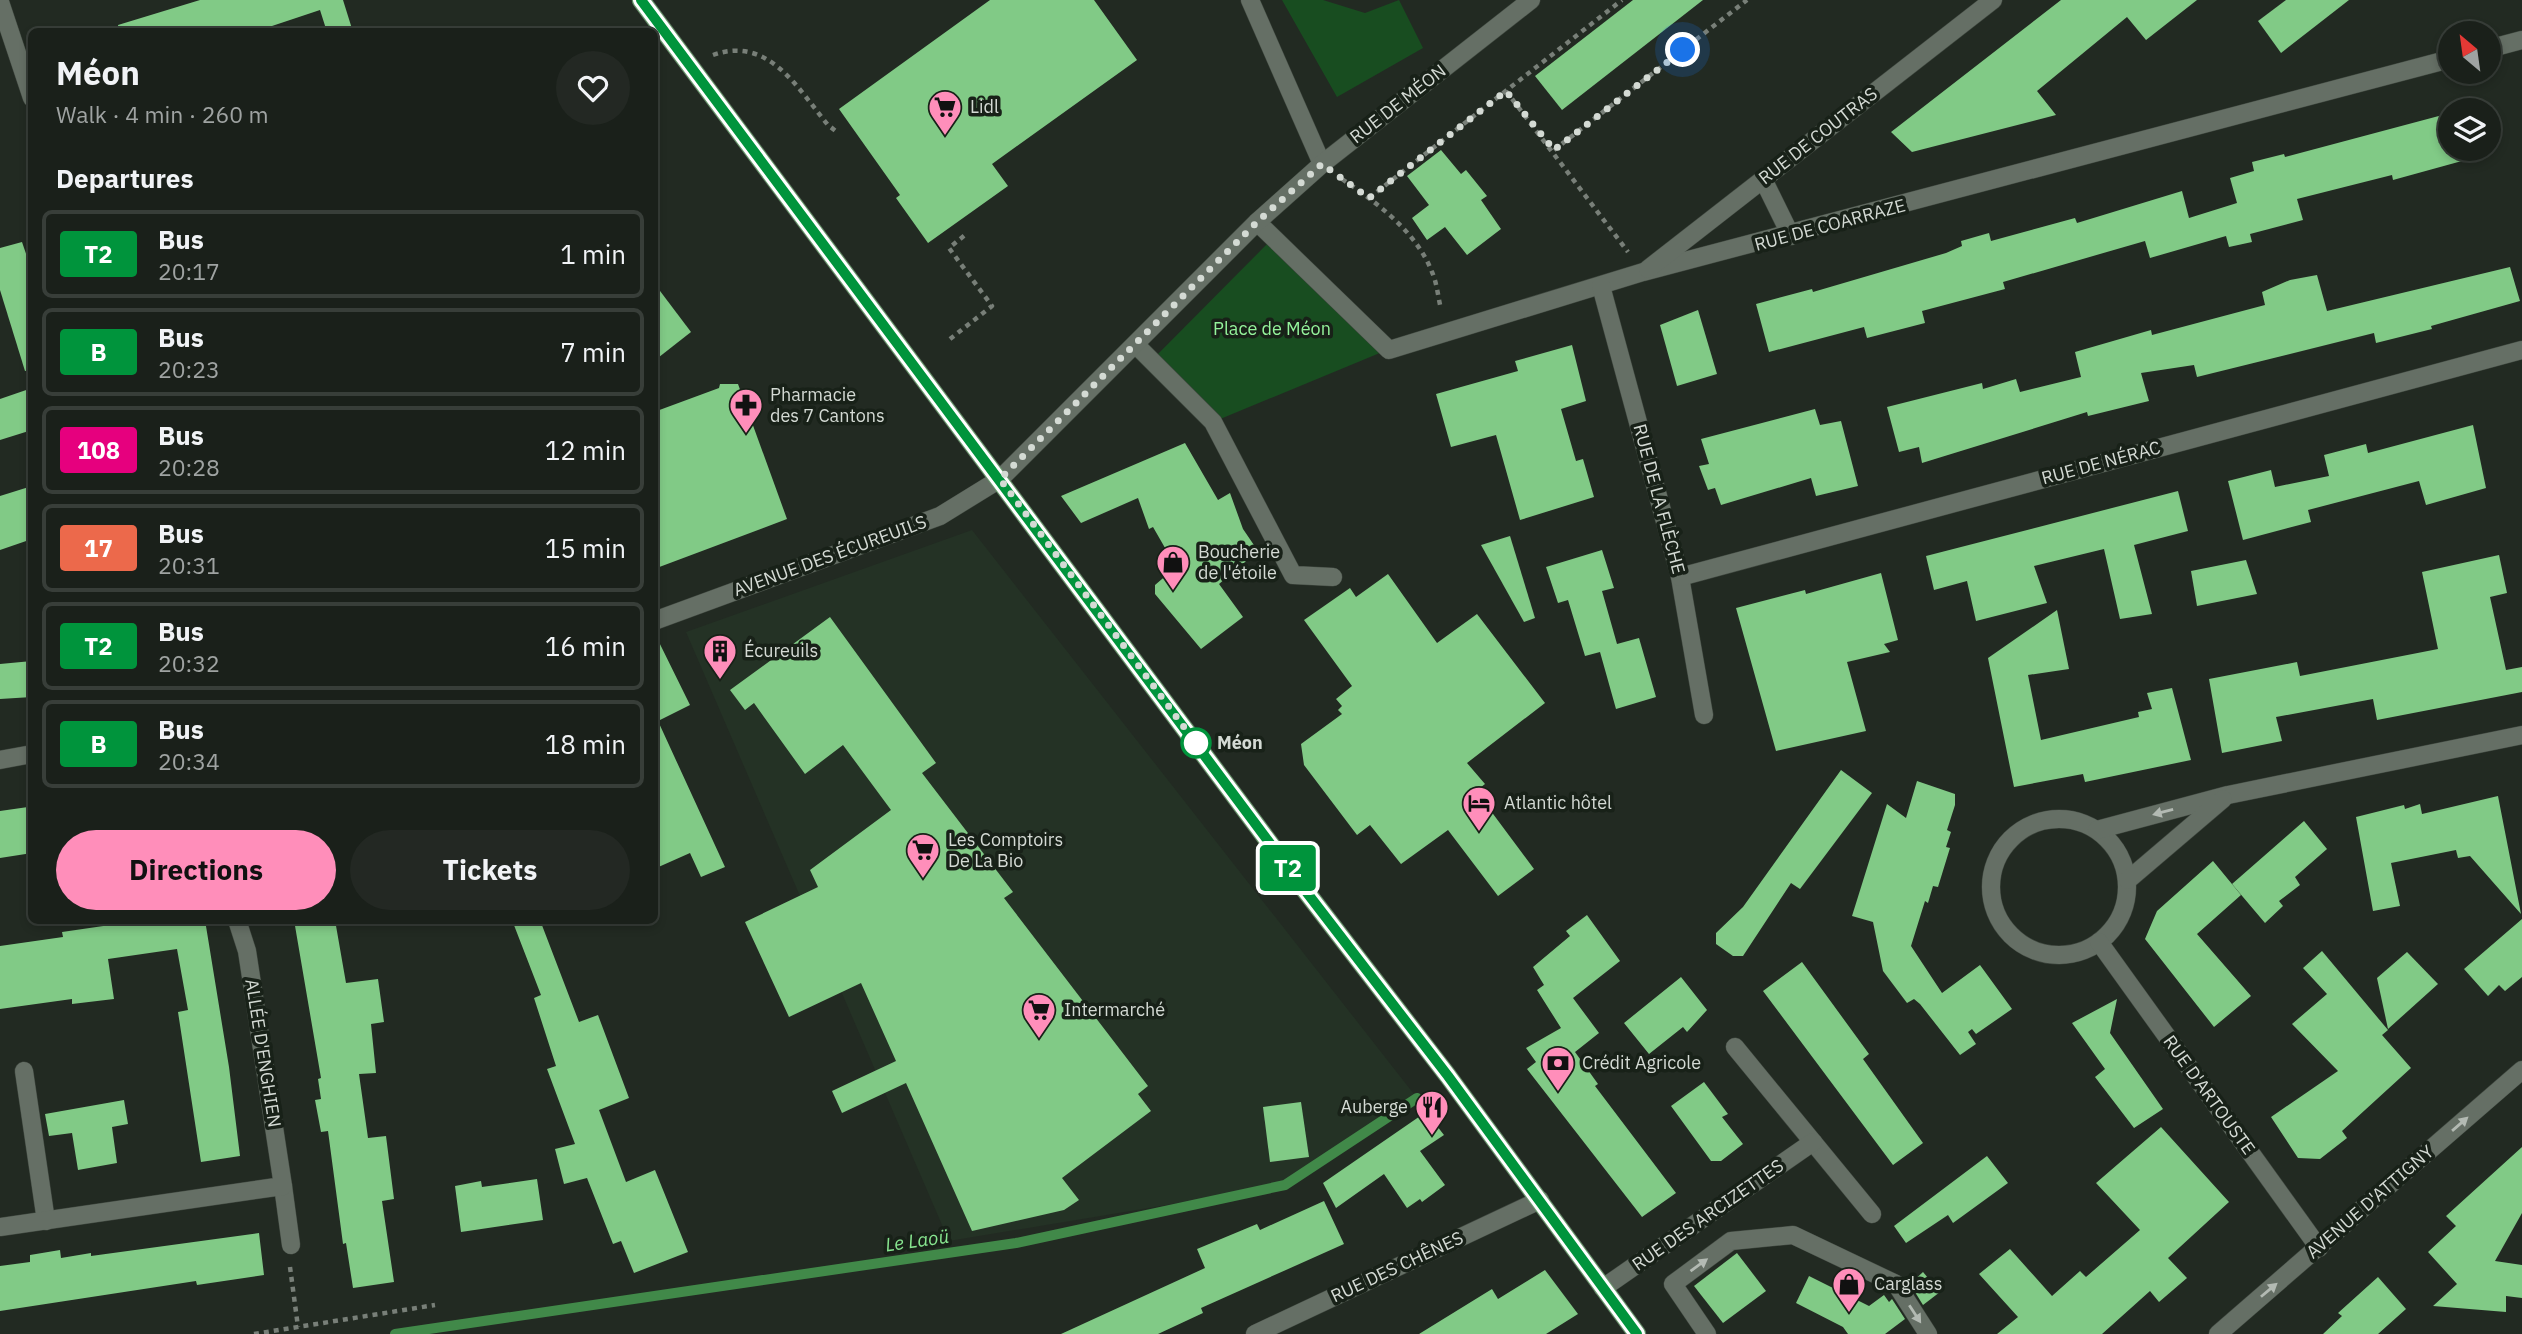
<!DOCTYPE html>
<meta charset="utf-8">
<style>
:root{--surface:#1a201a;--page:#232823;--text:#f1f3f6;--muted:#9fa3a2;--line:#383e39;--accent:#ff8eba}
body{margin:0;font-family:"IBM Plex Sans",sans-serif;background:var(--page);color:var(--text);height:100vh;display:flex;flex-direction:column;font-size:26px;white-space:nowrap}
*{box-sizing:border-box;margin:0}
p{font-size:23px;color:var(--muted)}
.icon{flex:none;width:38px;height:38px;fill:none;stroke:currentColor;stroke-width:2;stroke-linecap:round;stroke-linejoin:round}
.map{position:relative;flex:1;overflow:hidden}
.sheet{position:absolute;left:28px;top:28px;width:630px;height:896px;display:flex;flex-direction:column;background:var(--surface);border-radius:10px;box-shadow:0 4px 10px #0003,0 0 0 2px var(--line)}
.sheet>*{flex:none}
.badge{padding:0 14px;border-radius:5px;font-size:24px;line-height:46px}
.needle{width:46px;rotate:331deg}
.buttons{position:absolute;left:2438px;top:21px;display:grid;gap:14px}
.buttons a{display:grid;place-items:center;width:63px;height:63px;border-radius:50%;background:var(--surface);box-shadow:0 4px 10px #0003,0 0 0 2px var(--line);font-size:35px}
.you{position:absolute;width:35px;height:35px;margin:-18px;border:5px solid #fff;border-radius:50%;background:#1a73e8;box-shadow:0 0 0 10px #1a73e833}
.map>.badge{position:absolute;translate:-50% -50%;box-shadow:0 0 0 4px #fff}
h2{padding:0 28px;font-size:26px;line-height:63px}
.round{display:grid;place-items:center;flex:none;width:74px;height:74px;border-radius:37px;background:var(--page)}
.head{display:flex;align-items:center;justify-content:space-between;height:119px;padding:0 28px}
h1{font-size:33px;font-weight:800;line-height:52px}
.cta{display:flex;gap:14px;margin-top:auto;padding:14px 28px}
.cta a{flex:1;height:80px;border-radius:42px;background:var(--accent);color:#111;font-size:28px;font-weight:800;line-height:80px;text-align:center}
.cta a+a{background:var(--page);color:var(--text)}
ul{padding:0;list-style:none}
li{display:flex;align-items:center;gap:21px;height:88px;margin:0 14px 10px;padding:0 14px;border:4px solid var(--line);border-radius:10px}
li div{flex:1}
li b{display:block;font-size:26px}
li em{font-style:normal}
li .badge{min-width:77px;font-weight:700;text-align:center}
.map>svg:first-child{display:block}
.built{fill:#243225}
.green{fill:#184d20}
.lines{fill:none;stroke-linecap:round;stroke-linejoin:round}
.stream{stroke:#418949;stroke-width:10}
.building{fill:#81ca86}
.minor-casing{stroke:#3f473f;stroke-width:19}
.major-casing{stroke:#3f473f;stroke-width:19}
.path{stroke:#787f78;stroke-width:4.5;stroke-dasharray:5 5;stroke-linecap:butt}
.minor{stroke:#656f65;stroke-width:18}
.major{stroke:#6b9c6f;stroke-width:18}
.oneway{fill:#b3bab3}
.line-casing{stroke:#fff;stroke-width:16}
.line{stroke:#00943c;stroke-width:10}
.walk{stroke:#d4dad4;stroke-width:7;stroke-dasharray:0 12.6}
.stop-dot{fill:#fff;stroke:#00943c;stroke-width:3.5}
.labels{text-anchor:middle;stroke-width:7;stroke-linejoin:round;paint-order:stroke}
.street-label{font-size:18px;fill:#d4dad4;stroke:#182118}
.poi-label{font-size:18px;fill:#d4dad4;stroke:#182118;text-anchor:start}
.park-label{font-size:18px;fill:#94f39b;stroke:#182118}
.stop-label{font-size:18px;font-weight:bold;fill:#d4dad4;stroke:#182118;text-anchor:start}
.water-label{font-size:19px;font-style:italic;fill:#88e690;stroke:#182118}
</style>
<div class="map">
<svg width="2522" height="1334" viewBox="0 0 2522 1334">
<rect width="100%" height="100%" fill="#222a22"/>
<polygon class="built" points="972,530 1417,1098 1287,1185 949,1241 686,632"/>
<g class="green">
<polygon points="1282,0 1323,0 1365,13 1399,0 1423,48 1337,97"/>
<polygon points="1271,240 1387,350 1213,422 1152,360"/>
</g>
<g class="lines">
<polyline class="stream" points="395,1334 1016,1243 1285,1185 1417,1098"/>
</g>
<g class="building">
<polygon points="200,0 343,0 353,32 327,32 320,10 254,32 119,32 118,25"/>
<polygon points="990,0 1094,0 1137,60 992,164 1008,186 928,243 896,198 900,195 839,109"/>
<polygon points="1633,0 1703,0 1562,110 1535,76"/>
<polygon points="2061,0 2197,0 2146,40 2127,17 2037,91 2056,115 1912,152 1891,132"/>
<polygon points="2286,0 2349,0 2281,53 2258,21"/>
<polygon points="2450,113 2450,149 2478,149 2480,156 2393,180 2392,175 2297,199 2303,220 2250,234 2252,242 2229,247 2226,236 2150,258 2145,241 2003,282 2005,289 1922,311 1925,323 1867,338 1864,327 1769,352 1756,304 1812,289 1813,292 1946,253 1962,246 1961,241 1989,233 1991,241 2075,218 2077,223 2182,191 2189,218 2237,203 2230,178 2254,171 2252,162 2284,154 2285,157"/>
<polygon points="1441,150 1461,174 1466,170 1487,196 1481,200 1501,229 1467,255 1445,227 1427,240 1412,218 1429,205 1407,176"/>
<polygon points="22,242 32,271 32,370 25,371 0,290 0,248"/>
<polygon points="2510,267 2520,301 2431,326 2432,329 2376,343 2374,333 2197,377 2194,365 2141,373 2149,401 2088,416 2087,412 1922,463 1919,447 1899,452 1887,407 1982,383 1983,389 2016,379 2020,392 2081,377 2075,352 2151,330 2152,335 2265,305 2262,292 2290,280 2317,275 2327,311"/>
<polygon points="654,283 691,332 654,361"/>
<polygon points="1698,310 1717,374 1677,386 1660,325"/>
<polygon points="1572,345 1586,401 1561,409 1576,461 1583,459 1594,497 1520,520 1496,435 1451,447 1436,394 1518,371 1515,361"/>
<polygon points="720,384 738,384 787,519 654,569 654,412 719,388"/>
<polygon points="32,388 32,430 0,440 0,399"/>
<polygon points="1815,409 1820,425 1841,421 1858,486 1816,496 1811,478 1721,505 1715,488 1708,490 1699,466 1709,464 1701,439"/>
<polygon points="2473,425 2486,488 2426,505 2419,481 2308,510 2311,522 2243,540 2228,481 2271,470 2275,487 2329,476 2324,455 2366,444 2368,453"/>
<polygon points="1185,443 1218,500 1230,493 1243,529 1258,551 1219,584 1243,617 1201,649 1155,594 1155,585 1176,567 1153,527 1149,529 1138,498 1081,523 1061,496"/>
<polygon points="32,486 32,539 0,550 0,496"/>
<polygon points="2178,491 2188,531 2134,545 2152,614 2120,619 2104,549 2034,566 2047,603 1976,621 1967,581 1934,590 1926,556"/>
<polygon points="1510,536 1535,618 1524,622 1481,545"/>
<polygon points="1602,550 1614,588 1602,591 1617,644 1639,638 1656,697 1616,709 1600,652 1585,656 1568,600 1558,603 1546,567"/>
<polygon points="2499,555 2507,593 2490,597 2506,670 2522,667 2522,692 2377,720 2373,699 2276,717 2282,741 2222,753 2209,679 2297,662 2300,676 2438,649 2422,572"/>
<polygon points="2246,560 2257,594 2197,606 2191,571"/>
<polygon points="1881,573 1898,640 1884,644 1890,652 1847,662 1866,731 1776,751 1736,608 1805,590 1806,594"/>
<polygon points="1388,574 1437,643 1477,614 1545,703 1467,763 1485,784 1476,791 1534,869 1498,896 1448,830 1401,864 1370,825 1357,835 1304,765 1301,744 1342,714 1338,710 1342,706 1336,699 1352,686 1304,620 1350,588 1356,597"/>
<polygon points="2057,610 2069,669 2028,675 2041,740 2139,717 2138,712 2152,709 2147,693 2172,688 2191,760 2085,782 2083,774 2014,787 1988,658"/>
<polygon points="830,617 936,763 922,773 1013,892 1004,898 1148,1086 1138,1094 1151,1111 1062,1178 1079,1200 1064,1210 972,1231 906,1083 842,1113 832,1091 896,1061 861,983 789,1017 745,922 818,887 810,870 891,810 843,745 805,774 754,703 745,710 730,690"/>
<polygon points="654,632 690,705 658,721 725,867 701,877 690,853 654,869"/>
<polygon points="32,661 32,697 0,699 0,664"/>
<polygon points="1841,770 1872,793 1800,889 1791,883 1743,956 1733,956 1716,944 1716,933 1743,907"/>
<polygon points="1917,781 1955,794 1955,805 1947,830 1951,832 1946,847 1950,848 1938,887 1933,886 1928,903 1925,901 1911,946 1942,993 1980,965 2012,1009 1976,1034 1972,1029 1968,1032 1976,1044 1960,1055 1920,1004 1914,999 1907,1003 1883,971 1873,922 1852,916 1887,804 1906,818"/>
<polygon points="2498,796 2521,914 2470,856 2458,858 2456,850 2391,863 2400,906 2373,911 2356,817 2404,805 2405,809 2420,804 2422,814"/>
<polygon points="28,807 32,853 0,858 0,811"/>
<polygon points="2304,821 2327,849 2295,877 2300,885 2279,901 2283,906 2265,923 2232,884"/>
<polygon points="2213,861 2241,895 2197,934 2251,996 2214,1027 2145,939 2157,911"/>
<polygon points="1587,915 1620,961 1573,998 1599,1033 1575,1052 1598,1084 1595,1086 1676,1193 1642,1217 1527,1069 1536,1062 1526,1048 1561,1028 1537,990 1544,985 1533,967 1570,936 1566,931"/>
<polygon points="2522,919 2522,977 2505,991 2499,985 2488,996 2464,969"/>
<polygon points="124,920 205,920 229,1067 240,1156 201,1162 178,1012 188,1010 177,949 108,959 114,999 72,1004 72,999 0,1009 0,946 63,937 62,932 124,923"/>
<polygon points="294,920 335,920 346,983 378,979 384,1022 371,1024 376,1073 359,1074 368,1138 386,1136 394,1199 382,1201 394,1282 353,1288 346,1243 343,1244 328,1131 321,1132 315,1100 321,1099 318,1079 321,1078"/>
<polygon points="512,920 540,920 579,1022 598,1015 629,1098 599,1110 626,1182 655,1170 688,1252 634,1273 621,1241 613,1244 587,1178 564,1184 555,1149 575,1144 547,1069 556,1066 534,998 541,995"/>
<polygon points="2322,951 2388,1030 2382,1035 2411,1068 2342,1131 2347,1138 2320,1159 2298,1158 2271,1117 2338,1071 2292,1024 2327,994 2303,968"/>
<polygon points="2407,952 2438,984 2388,1029 2377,978"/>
<polygon points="1802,962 1869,1054 1863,1059 1923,1143 1893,1165 1763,991"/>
<polygon points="1681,977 1707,1010 1687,1032 1683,1027 1649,1054 1624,1023"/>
<polygon points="2117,999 2110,1033 2163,1109 2134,1128 2095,1077 2105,1069 2072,1023"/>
<polygon points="1704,1082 1728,1114 1722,1117 1743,1144 1721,1161 1711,1161 1671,1106"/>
<polygon points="124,1100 128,1124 112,1127 117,1163 78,1170 72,1133 49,1136 45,1114"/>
<polygon points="1301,1102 1309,1157 1270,1162 1263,1107"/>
<polygon points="1426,1112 1444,1135 1420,1151 1445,1185 1422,1202 1420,1199 1407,1208 1384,1174 1336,1208 1323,1183"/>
<polygon points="2161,1127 2229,1202 2168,1258 2187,1278 2159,1302 2150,1291 2102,1334 1997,1334 2018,1317 1979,1274 2010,1249 2052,1296 2080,1271 2086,1277 2140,1230 2096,1183"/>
<polygon points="2522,1147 2522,1213 2495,1261 2522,1265 2522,1298 2506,1296 2506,1312 2433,1306 2457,1284 2428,1252 2456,1226 2446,1216"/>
<polygon points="1987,1156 2008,1183 1953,1223 1948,1215 1906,1243 1894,1226"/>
<polygon points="537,1179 543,1220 461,1232 455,1186 481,1181 482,1187"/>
<polygon points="1324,1201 1344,1244 1201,1308 1203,1313 1158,1334 1061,1334 1205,1268 1197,1249 1257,1224 1260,1230"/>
<polygon points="259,1233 264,1275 197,1285 196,1281 0,1311 0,1266 30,1262 30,1255 60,1250 61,1258 91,1253 91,1256"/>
<polygon points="1737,1253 1766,1291 1723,1323 1694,1286"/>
<polygon points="1545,1270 1578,1314 1546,1334 1419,1334 1492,1289 1498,1299"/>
<polygon points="1923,1272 1940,1292 1923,1305 1910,1284"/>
<polygon points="1809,1276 1869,1306 1884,1295 1889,1302 1892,1299 1905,1319 1885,1334 1848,1334 1843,1327 1796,1303"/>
<polygon points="2378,1277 2406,1309 2378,1334 2323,1334 2342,1316 2338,1313"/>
</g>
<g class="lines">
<defs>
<g id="minor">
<polyline points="1250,0 1322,164"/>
<polyline points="0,2 32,98"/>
<polyline points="2488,49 2522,40"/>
<polyline points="1763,179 1791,236"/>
<polyline points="1257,222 1389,350 1643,272 2450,59"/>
<polyline points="1648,269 1993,0"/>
<polyline points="1601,286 1680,577 1704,715"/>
<polyline points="1136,345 1213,422 1293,575 1333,577"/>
<polyline points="1680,577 2522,350"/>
<polyline points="654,621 940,516 1000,479 1257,222 1322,164 1531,0"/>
<polyline points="0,760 32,754"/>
<circle cx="2059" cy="887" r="68"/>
<polyline points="2097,830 2228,795 2522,735"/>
<polyline points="2128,880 2223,799"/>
<polyline points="2099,942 2319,1248"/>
<polyline points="1735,1047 1872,1214"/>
<polyline points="24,1071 46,1221"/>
<polyline points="283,1186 291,1245"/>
<polyline points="0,1227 283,1186 247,951 237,920"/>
<polyline points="1603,1288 1813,1142"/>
<polyline points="1255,1334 1540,1200"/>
<polyline points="1707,1334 1673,1284 1731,1241 1793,1235 1896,1284 1928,1334"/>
<polyline points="2218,1334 2522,1070"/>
</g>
<polyline id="major" points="641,0 1301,885 1448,1076 1637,1334"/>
</defs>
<use href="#minor" class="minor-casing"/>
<use href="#major" class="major-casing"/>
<g class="path">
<path d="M713,55C769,35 798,89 828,125L837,132"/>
<polyline points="1506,91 1628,252"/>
<polyline points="1554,150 1747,0"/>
<path d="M1342,179C1377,203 1416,231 1432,272C1437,283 1438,297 1441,309"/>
<polyline points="1369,198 1622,0"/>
<polyline points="950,339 992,306 949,248 965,235"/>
<polyline points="290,1267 298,1327"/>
<polyline points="254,1334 435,1305"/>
</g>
<use href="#minor" class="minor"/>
<use href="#major" class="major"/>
</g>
<defs><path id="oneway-solid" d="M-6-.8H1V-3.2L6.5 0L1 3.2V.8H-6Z" transform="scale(1.75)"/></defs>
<g class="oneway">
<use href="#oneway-solid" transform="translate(2163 812) rotate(165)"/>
<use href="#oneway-solid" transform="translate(2460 1124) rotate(-41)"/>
<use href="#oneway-solid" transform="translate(1699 1265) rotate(-36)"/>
<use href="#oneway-solid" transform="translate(2269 1290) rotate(-40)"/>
<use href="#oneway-solid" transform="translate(1915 1314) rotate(57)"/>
</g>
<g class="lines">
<defs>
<polyline id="line" points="641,0 1301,885 1448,1076 1637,1334"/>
</defs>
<use href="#line" class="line-casing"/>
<use href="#line" class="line"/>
<polyline class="walk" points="1196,743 1201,750 1000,479 1257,222 1322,164 1369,198 1506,91 1554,150 1683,50"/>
</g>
<defs>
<symbol id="supermarket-pin" viewBox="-11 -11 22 30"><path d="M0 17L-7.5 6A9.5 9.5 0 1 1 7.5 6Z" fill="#ff8eba" stroke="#182118"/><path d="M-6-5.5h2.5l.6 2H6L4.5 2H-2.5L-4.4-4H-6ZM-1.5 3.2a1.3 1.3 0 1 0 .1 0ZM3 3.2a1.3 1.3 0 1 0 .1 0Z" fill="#111"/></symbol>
<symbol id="pharmacy-pin" viewBox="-11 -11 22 30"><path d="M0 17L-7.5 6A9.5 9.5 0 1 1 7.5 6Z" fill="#ff8eba" stroke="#182118"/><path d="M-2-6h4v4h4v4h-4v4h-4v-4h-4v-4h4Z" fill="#111"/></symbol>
<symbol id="shop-pin" viewBox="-11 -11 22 30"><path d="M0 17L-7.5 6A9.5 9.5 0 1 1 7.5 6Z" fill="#ff8eba" stroke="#182118"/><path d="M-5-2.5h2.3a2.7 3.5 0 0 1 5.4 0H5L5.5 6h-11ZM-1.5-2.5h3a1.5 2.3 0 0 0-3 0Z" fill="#111"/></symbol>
<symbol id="building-pin" viewBox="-11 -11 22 30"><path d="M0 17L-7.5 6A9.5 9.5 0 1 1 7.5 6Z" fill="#ff8eba" stroke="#182118"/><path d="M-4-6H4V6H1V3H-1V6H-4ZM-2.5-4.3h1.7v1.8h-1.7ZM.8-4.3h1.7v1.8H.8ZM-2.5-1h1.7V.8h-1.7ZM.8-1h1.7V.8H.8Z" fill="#111"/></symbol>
<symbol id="hotel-pin" viewBox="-11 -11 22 30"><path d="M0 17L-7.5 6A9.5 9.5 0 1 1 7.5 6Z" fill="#ff8eba" stroke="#182118"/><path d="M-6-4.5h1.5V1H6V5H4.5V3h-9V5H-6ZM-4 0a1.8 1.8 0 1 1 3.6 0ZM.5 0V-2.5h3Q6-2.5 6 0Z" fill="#111"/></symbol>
<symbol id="bank-pin" viewBox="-11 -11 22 30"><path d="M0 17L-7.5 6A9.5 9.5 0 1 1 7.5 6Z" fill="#ff8eba" stroke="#182118"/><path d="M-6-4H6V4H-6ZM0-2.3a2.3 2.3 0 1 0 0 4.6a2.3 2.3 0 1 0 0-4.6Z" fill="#111"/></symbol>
<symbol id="restaurant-pin" viewBox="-11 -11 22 30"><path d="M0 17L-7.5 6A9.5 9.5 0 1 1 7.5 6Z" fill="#ff8eba" stroke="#182118"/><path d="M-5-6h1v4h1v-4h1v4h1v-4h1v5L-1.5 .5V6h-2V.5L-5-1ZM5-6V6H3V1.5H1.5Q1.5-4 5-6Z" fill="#111"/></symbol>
</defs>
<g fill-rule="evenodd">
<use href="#supermarket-pin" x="926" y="88" width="38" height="52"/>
<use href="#pharmacy-pin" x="727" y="386" width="38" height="52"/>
<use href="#shop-pin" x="1154" y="543" width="38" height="52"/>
<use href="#building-pin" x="701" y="632" width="38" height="52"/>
<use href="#hotel-pin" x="1460" y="784" width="38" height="52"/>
<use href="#supermarket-pin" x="904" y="831" width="38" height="52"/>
<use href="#supermarket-pin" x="1020" y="991" width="38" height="52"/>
<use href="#bank-pin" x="1539" y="1044" width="38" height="52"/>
<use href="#restaurant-pin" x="1413" y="1088" width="38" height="52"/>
<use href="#shop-pin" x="1830" y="1265" width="38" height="52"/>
</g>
<circle class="stop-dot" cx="1196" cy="743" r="14"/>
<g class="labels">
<g class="street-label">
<text transform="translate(1398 104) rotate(-38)" y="6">RUE DE MÉON</text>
<text transform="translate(1818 136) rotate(-38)" y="6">RUE DE COUTRAS</text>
<text transform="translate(1830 225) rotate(-15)" y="6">RUE DE COARRAZE</text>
<text transform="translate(2101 463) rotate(-15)" y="6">RUE DE NÉRAC</text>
<text transform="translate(1659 499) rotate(75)" y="6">RUE DE LA FLÈCHE</text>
<text transform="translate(830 556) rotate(-20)" y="6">AVENUE DES ÉCUREUILS</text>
<text transform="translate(263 1053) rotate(81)" y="6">ALLÉE D'ENGHIEN</text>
<text transform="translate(2209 1095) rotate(54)" y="6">RUE D'ARTOUSTE</text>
<text transform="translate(2370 1202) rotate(-41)" y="6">AVENUE D'ATTIGNY</text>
<text transform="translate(1708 1215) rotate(-35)" y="6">RUE DES ARCIZETTES</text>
<text transform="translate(1397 1267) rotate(-25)" y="6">RUE DES CHÊNES</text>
</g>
<g class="poi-label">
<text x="970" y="113">Lidl</text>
<text x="770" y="401">Pharmacie<tspan x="770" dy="21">des 7 Cantons</tspan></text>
<text x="1198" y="558">Boucherie<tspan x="1198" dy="21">de l'étoile</tspan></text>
<text x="744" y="657">Écureuils</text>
<text x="1504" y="809">Atlantic hôtel</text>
<text x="948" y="846">Les Comptoirs<tspan x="948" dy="21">De La Bio</tspan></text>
<text x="1064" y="1016">Intermarché</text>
<text x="1582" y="1069">Crédit Agricole</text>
<text x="1408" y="1113" text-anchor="end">Auberge</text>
<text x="1874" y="1290">Carglass</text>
</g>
<g class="park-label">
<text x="1272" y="335">Place de Méon</text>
</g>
<g class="stop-label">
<text x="1217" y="749">Méon</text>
</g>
<g class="water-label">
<text transform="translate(917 1240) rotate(-8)" y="7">Le Laoü</text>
</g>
</g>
</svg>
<div class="buttons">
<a><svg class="needle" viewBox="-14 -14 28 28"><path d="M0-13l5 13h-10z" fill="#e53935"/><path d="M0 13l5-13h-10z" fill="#9fa3a2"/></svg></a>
<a><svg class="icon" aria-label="layers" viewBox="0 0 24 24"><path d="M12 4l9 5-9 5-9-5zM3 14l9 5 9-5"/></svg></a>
</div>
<div class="you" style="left:1683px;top:50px"></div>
<b class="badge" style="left:1288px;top:868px;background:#00943c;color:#fff">T2</b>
<section class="sheet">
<div class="head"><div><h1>Méon</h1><p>Walk · 4 min · 260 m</p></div><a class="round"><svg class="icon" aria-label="heart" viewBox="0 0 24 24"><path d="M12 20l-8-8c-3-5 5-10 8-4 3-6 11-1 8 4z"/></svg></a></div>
<h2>Departures</h2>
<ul>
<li><span class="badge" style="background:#00943c;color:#fff">T2</span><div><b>Bus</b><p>20:17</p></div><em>1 min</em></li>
<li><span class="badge" style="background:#00943c;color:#fff">B</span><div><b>Bus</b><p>20:23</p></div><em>7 min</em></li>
<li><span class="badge" style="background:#e6007e;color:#fff">108</span><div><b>Bus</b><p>20:28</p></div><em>12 min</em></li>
<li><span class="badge" style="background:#ec694b;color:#fff">17</span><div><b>Bus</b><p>20:31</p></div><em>15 min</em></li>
<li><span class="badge" style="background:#00943c;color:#fff">T2</span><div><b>Bus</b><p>20:32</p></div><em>16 min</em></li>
<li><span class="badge" style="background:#00943c;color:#fff">B</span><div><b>Bus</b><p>20:34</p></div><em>18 min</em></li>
</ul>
<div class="cta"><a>Directions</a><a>Tickets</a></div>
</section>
</div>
